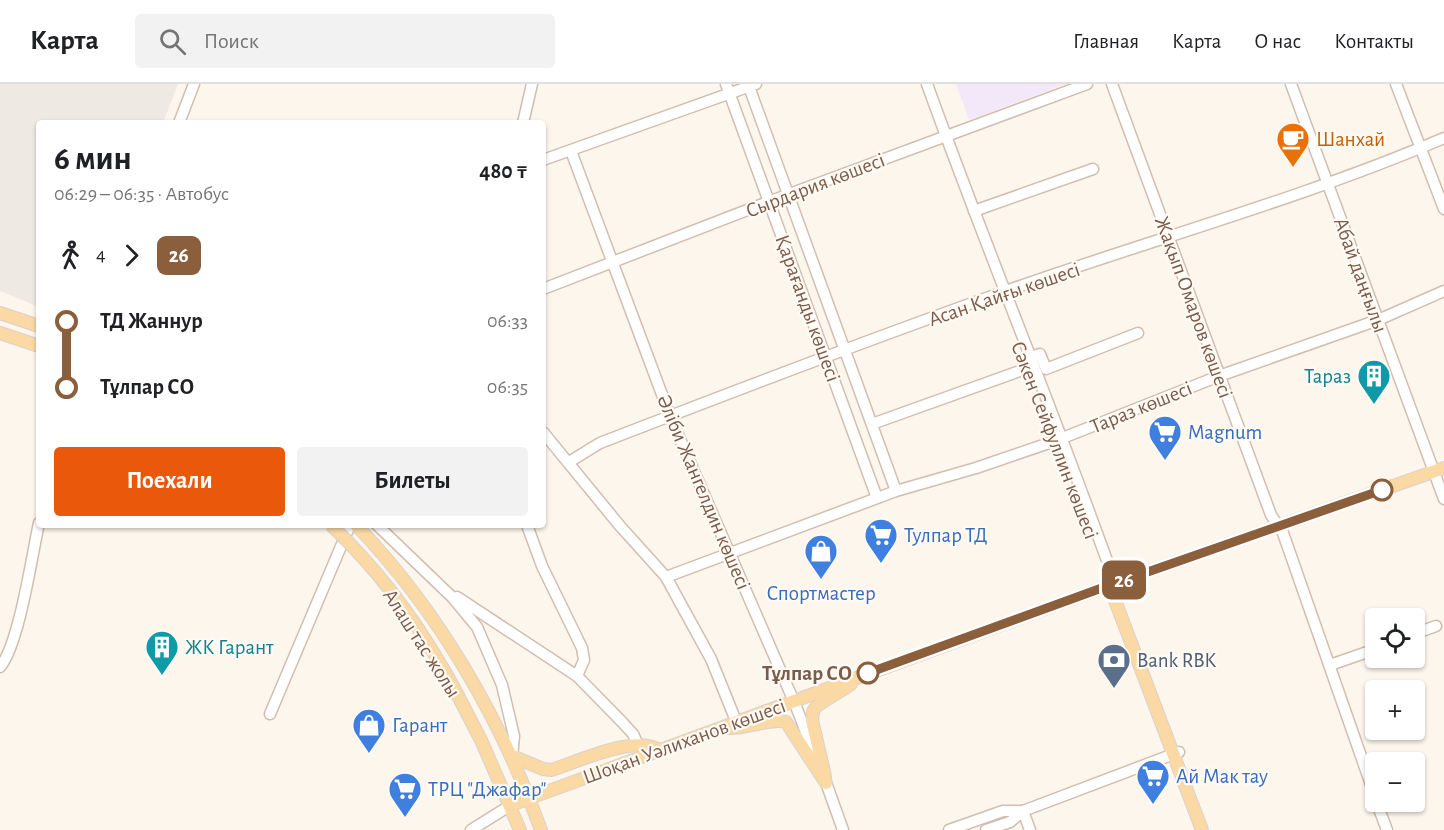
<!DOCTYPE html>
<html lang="ru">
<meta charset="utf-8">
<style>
:root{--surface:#fff;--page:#f2f2f2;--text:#202124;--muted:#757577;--line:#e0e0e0;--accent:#ea580c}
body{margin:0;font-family:"Alegreya Sans",sans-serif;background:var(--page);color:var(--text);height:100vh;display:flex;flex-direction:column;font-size:22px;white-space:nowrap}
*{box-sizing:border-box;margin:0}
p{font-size:20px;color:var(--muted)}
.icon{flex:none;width:33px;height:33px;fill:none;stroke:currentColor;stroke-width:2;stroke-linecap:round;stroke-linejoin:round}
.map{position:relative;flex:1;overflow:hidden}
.sheet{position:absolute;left:36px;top:36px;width:510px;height:408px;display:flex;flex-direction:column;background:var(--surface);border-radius:6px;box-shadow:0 2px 4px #0004}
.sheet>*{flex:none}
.badge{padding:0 12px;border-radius:9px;font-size:21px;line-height:39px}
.tools{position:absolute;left:1365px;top:524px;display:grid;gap:12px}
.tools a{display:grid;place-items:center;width:60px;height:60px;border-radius:6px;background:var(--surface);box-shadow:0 2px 4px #0004;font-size:30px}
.map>.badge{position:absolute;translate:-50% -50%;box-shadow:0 0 0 3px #fff}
.legs{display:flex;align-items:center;gap:9px;height:66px;padding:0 18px;font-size:20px}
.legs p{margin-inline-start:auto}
.headline{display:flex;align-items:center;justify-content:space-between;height:102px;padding:0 18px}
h1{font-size:33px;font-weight:700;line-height:45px}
.primary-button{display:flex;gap:12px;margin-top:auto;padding:12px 18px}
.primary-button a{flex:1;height:69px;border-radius:6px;background:var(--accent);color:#fff;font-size:24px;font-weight:700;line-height:69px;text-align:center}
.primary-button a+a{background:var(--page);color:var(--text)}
ul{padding:0 18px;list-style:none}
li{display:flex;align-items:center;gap:21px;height:66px;font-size:22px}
li i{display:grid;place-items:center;width:9px;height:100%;margin:0 8px;background:currentColor}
li i::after{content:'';width:15px;height:15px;margin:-8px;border:4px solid;border-radius:50%;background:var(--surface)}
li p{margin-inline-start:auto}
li:first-child i{background:linear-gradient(#0000 50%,currentColor 0)}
li:last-child i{background:linear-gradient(currentColor 50%,#0000 0)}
header{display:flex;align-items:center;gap:36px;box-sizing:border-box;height:84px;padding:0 30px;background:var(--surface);border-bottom:2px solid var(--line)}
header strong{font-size:28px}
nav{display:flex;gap:33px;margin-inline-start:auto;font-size:21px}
.search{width:420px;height:54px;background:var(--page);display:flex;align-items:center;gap:15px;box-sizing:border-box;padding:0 21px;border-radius:6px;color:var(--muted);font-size:22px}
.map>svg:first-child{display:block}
.industrial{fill:#efe9e4}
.education{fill:#f3e8fa}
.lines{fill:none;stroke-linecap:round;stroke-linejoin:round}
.minor-casing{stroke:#d1beb0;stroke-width:13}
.major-casing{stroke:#dad1cd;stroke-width:14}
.minor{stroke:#fff;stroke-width:10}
.major{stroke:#fbd9a5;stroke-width:12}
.major-bridge-casing{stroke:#dad1cd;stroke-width:14;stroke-linecap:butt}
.major-bridge{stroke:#fbd9a5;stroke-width:12}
.line-1-casing{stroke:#fff;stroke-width:14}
.line-1{stroke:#8b5e3c;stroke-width:9}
.stop-1-dot{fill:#fff;stroke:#8b5e3c;stroke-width:3}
.labels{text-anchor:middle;stroke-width:4.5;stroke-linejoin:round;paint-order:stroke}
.food-label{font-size:21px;fill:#c56008;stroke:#fffaf3;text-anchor:start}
.street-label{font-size:21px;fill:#7a5c4d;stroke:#fffaf3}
.culture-label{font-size:21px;fill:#0d838f;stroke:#fffaf3;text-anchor:end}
.shop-label{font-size:21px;fill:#366cbe;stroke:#fffaf3;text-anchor:start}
.service-label{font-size:21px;fill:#4e5e75;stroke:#fffaf3;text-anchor:start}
.stop-label{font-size:21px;font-weight:bold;fill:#7a5c4d;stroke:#fffaf3;text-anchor:end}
</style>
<header>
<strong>Карта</strong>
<div class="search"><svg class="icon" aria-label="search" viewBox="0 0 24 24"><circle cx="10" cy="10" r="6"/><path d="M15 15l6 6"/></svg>Поиск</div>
<nav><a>Главная</a><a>Карта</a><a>О нас</a><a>Контакты</a></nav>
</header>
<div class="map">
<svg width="1444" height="746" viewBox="0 0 1444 746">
<rect width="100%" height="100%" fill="#fdf6ec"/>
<polygon class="industrial" points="0,0 178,0 163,39 39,39 39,223 0,207"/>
<polygon class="education" points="956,0 1066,0 969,36"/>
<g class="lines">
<defs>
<g id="minor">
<polyline points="726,0 877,414"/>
<polyline points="748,0 896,407"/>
<path d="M927,0C987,167 1056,332 1115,499"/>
<polyline points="1112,0 1271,431 1283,449 1376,715"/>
<polyline points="1291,0 1444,415"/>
<polyline points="1396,0 1444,125"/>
<polyline points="179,39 194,0"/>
<polyline points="523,39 532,0"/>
<polyline points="571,67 670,332 795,620 818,679"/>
<polyline points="543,76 756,0"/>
<polyline points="974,127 1093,85"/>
<polyline points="543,205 768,118 1087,0"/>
<polyline points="1030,273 1040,270 1046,285 1138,249"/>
<polyline points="1046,331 1068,390"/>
<polyline points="872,340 1028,284"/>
<polyline points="543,348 620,442 666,493 711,575 736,637"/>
<path d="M569,378L600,359C734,307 868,256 1003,208C1150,156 1301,115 1444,54"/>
<polyline points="377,441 453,514 477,543 502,601 514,652 512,672"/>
<polyline points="527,441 542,482 582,564 584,576 577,592"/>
<polyline points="666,493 896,407 976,384 1055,357 1219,292 1378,236 1444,207"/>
<polyline points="457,513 577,592 623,639 633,650 638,661"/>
<polyline points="1414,550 1436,542"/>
<polyline points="1330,581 1376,565"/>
<path d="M0,583C19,561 32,471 39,439"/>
<polyline points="270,630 350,441"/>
<polyline points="824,693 843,746"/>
<polyline points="1376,717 1387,746"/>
<polyline points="1023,727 1030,746"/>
<polyline points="471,746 511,721"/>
<polyline points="949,746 1003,727 1023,727"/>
<polyline points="986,746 1010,738 1023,727 1179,668"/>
</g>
<g id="major">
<polyline points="0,229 39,242"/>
<polyline points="0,249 39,262"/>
<path d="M356,441C438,526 501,635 541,746"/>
<polyline points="1108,498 1202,746"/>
<path d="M728,644C745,645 774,633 786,638L826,699"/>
<polyline points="481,656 520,746"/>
<path d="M512,672L543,685L551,686C578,678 634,650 659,666"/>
<path d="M825,692L812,636C812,635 813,626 814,626C816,620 844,606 851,600"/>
<polyline points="511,721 1099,505 1444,384"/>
</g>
</defs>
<use href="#minor" class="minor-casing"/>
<use href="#major" class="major-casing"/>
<use href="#minor" class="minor"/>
<use href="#major" class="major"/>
<defs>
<path id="major-bridge" d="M331,441C374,482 412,531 442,583C456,606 468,632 481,656"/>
</defs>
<use href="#major-bridge" class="major-bridge-casing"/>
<use href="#major-bridge" class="major-bridge"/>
</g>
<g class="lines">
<defs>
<polyline id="line-1" points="868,589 1099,505 1382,406"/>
</defs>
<use href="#line-1" class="line-1-casing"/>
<use href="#line-1" class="line-1"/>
</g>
<defs>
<symbol id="cafe-pin" viewBox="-11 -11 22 30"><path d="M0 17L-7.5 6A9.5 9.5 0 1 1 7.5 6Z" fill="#e8710a" stroke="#fffaf3"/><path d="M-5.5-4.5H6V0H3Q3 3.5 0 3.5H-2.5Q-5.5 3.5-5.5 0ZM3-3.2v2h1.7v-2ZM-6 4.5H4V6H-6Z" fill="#fff"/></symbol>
<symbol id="building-pin" viewBox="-11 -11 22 30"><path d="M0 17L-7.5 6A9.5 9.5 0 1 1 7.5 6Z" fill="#0f9aa8" stroke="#fffaf3"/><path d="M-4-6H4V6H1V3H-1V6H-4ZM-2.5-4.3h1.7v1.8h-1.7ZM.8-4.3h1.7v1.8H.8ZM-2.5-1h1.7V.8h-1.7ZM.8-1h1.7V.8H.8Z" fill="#fff"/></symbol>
<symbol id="supermarket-pin" viewBox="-11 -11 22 30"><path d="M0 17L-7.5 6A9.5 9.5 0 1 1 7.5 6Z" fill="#3f7fe0" stroke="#fffaf3"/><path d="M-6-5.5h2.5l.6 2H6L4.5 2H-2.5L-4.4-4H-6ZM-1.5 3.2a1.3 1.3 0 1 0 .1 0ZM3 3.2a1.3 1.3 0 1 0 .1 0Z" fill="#fff"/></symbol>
<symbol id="shop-pin" viewBox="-11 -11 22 30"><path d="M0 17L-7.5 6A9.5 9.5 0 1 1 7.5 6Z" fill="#3f7fe0" stroke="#fffaf3"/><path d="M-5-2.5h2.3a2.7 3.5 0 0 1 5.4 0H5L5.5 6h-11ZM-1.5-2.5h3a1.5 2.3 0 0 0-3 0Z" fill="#fff"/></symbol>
<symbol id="bank-pin" viewBox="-11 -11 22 30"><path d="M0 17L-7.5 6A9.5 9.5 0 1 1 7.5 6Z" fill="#5c6f8a" stroke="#fffaf3"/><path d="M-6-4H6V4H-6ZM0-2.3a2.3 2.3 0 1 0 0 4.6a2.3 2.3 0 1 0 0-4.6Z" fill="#fff"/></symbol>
</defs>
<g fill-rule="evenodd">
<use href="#cafe-pin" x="1274" y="36" width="38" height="52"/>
<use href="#building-pin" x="1355" y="273" width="38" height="52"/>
<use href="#supermarket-pin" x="1146" y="329" width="38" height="52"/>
<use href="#supermarket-pin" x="862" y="432" width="38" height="52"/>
<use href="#shop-pin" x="802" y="448" width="38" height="52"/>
<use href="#building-pin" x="143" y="544" width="38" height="52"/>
<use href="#bank-pin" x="1095" y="557" width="38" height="52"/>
<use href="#shop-pin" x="350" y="622" width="38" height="52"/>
<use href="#supermarket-pin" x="1134" y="673" width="38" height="52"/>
<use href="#supermarket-pin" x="386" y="686" width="38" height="52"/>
</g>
<g class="stop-1-dot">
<circle cx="1382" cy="406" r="10"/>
<circle cx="868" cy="589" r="10"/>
</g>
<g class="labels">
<g class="food-label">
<text x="1316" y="62">Шанхай</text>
</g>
<g class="street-label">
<text transform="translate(815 101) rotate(-21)" y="7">Сырдария көшесі</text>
<text transform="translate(1361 191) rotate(70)" y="7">Абай даңғылы</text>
<text transform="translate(1004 210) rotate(-19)" y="7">Асан Қайғы көшесі</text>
<text transform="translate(1194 223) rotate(70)" y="7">Жақып Омаров көшесі</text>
<text transform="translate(808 224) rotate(70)" y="7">Қарағанды көшесі</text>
<text transform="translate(1141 323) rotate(-22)" y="7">Тараз көшесі</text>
<text transform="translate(1055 356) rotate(69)" y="7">Сәкен Сейфуллин көшесі</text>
<text transform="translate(704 408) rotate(67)" y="7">Әліби Жангелдин көшесі</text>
<text transform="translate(422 559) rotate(57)" y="7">Алаш тас жолы</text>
<text transform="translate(684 657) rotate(-20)" y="7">Шоқан Уәлиханов көшесі</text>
</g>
<g class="culture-label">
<text x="1351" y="299">Тараз</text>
<text x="185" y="570" text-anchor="start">ЖК Гарант</text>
</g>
<g class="shop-label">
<text x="1188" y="355">Magnum</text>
<text x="904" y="458">Тулпар ТД</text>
<text x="821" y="516" text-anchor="middle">Спортмастер</text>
<text x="392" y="648">Гарант</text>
<text x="1176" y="699">Ай Мак тау</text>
<text x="428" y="712">ТРЦ "Джафар"</text>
</g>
<g class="service-label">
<text x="1137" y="583">Bank RBK</text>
</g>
<g class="stop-label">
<text x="852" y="596">Тұлпар СО</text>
</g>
</g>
</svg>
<div class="tools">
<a><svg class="icon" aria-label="locate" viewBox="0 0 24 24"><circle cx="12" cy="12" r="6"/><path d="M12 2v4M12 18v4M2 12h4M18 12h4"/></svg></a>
<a>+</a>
<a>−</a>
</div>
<b class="badge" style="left:1124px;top:496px;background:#8b5e3c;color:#fff">26</b>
<section class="sheet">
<div class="headline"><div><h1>6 мин</h1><p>06:29 – 06:35 · Автобус</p></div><b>480 ₸</b></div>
<div class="legs"><svg class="icon" aria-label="walk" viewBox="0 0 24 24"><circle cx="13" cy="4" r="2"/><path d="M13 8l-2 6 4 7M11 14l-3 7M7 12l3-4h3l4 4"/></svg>4<svg class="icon" aria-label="forward" viewBox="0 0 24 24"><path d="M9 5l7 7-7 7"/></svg><b class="badge" style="background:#8b5e3c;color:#fff">26</b></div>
<ul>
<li><i style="color:#8b5e3c"></i><b>ТД Жаннур</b><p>06:33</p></li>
<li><i style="color:#8b5e3c"></i><b>Тұлпар СО</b><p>06:35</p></li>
</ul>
<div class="primary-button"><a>Поехали</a><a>Билеты</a></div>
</section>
</div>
